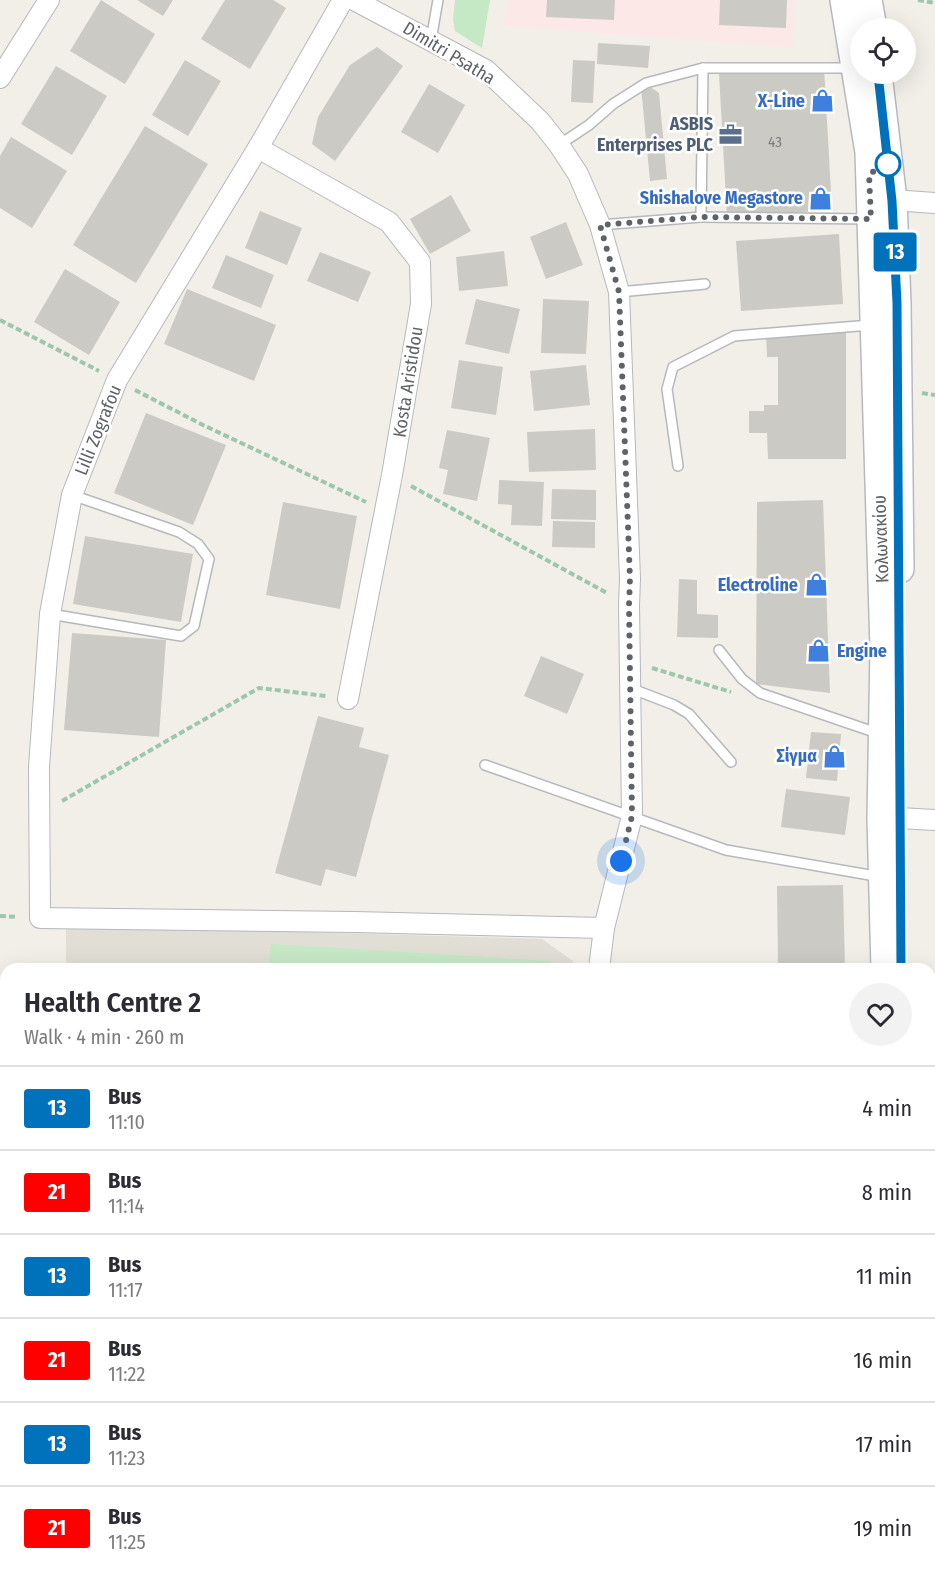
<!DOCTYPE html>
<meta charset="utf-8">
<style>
:root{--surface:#fff;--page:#f2f2f3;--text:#2b2b33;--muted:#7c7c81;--line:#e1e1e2}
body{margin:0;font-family:"Fira Sans Condensed",sans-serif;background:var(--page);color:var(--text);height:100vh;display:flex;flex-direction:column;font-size:22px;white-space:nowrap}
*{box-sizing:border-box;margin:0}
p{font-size:20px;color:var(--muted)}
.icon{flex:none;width:33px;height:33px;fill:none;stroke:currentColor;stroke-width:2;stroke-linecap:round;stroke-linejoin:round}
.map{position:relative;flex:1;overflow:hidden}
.details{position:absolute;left:0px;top:963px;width:936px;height:618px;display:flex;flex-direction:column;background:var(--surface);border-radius:18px 18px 0 0;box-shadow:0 6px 24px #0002}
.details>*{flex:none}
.badge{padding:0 12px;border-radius:4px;font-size:21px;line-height:39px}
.fabs{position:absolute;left:850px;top:18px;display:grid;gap:12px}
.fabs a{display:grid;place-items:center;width:66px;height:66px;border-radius:50%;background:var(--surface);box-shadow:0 6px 24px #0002;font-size:30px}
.you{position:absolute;width:30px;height:30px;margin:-15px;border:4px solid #fff;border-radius:50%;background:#1a73e8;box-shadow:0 0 0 9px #1a73e833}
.map>.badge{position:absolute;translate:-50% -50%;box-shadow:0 0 0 3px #fff}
.round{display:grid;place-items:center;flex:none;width:63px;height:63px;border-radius:32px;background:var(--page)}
.overview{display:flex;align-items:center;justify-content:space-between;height:102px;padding:0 24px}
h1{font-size:28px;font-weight:600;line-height:45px}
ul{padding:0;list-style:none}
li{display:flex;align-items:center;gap:18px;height:84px;padding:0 24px;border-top:2px solid var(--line)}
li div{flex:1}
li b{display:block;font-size:22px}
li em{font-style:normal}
li .badge{min-width:66px;font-weight:700;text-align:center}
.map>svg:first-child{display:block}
.education{fill:#e1ded6}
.medical{fill:#fce8e6}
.green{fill:#c5e8c5}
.building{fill:#cccac5}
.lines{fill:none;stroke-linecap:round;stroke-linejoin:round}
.service-casing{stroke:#b5b8bc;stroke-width:12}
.minor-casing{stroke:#b5b8bc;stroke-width:22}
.secondary-casing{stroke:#b6babf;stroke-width:30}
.path{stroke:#9cc7a9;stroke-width:4;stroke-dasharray:6 3;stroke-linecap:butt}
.service{stroke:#fff;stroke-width:9}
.minor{stroke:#fff;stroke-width:20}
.secondary{stroke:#fff;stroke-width:27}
.line-casing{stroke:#fff;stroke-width:14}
.line{stroke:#0072bc;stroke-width:9}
.walk{stroke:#5f6368;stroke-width:6;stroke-dasharray:0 10.8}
.stop-dot{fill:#fff;stroke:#0072bc;stroke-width:3}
.labels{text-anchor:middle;stroke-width:5;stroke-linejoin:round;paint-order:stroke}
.number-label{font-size:15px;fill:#7a7d7f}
.street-label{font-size:18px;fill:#5f6368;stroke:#fff}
.shop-label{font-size:18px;font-weight:bold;fill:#366cbe;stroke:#fff;text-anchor:end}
.service-label{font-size:18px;font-weight:bold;fill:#4e5e75;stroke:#fff;text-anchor:end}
</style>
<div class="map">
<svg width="935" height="1581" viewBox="0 0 935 1581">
<rect width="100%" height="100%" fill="#f1efe8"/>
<g class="education">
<polygon points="66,925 542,939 573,961 573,969 66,969"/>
<polygon points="0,1112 6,1113 6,1575 523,1575 523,1581 0,1581"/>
</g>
<polygon class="medical" points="507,0 795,0 792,48 504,26"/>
<g class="green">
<polygon points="455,0 490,0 482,48 455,31 453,20"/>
<polygon points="271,944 551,961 551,969 268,969"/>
<polygon points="364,1575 498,1575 498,1581 363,1581"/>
</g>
<g class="building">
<polygon points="101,0 155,34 125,84 70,51"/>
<polygon points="137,0 173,0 163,16"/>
<polygon points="225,0 273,0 286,8 250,69 201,39"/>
<polygon points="547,0 615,0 614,20 546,17"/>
<polygon points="720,0 787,0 786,28 719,25"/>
<polygon points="598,43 650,46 648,68 597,64"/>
<polygon points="377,47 403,66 335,161 312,144 318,117 350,65"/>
<polygon points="185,60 221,81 188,136 152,115"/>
<polygon points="573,60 595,61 593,103 571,102"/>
<polygon points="56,66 107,96 72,155 21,124"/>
<polygon points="824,68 832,210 727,217 719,74"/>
<polygon points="429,84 465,105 438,153 401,132"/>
<polygon points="649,86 659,93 667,179 650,181 641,87"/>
<polygon points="145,126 208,164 136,283 73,245"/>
<polygon points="11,137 67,171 32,228 0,208 0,156"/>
<polygon points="451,195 471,231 430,254 410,219"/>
<polygon points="260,211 302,228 287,265 245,248"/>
<polygon points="566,222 583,265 546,279 530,237"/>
<polygon points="839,234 843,304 741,311 736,241"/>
<polygon points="504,251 508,286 459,291 456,257"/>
<polygon points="320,252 371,272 358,302 307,281"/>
<polygon points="226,255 274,275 261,308 212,288"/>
<polygon points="65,269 120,302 89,355 34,322"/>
<polygon points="187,289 276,325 254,381 164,344"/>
<polygon points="476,299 520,309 509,354 465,344"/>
<polygon points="543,299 589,301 586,354 541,353"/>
<polygon points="846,333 846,459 768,459 767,433 749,433 749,411 764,411 764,405 778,405 778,357 767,357 766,334"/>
<polygon points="459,360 503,367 496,415 451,408"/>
<polygon points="586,365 590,405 534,411 530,371"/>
<polygon points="146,413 226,445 193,525 114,493"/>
<polygon points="595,429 596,470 529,472 527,432"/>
<polygon points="447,430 490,438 477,501 443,494 448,470 439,468"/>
<polygon points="499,480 544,482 542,526 511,525 512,505 498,504"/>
<polygon points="552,489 596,490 596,520 551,519"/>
<polygon points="823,500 830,693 756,684 757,502"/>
<polygon points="283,502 357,516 340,609 266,595"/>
<polygon points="553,521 595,522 595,548 552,547"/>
<polygon points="85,536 193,554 181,622 73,604"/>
<polygon points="679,579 697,580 697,614 718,615 718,638 677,637"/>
<polygon points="72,633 166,640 159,737 64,730"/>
<polygon points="541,656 584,674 567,714 524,696"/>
<polygon points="318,716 364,728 359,747 389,755 356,877 326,869 321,886 275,873"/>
<polygon points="811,732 841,734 837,781 806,778"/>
<polygon points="786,789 850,797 845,835 781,827"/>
<polygon points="843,885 845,969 778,969 777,886"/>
<polygon points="160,1575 323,1575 320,1581 163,1581"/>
<rect x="687" y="1575" width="132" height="6"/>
</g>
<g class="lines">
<defs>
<g id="service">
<polyline points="431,40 438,0"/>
<polyline points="559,145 589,125 613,104 646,83 703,68"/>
<polyline points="701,217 869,219"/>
<polyline points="600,225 701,217 703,68 853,68"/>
<polyline points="619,292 705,284"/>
<polyline points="678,466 667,389 673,367 734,336 871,325"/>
<polyline points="50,614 181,636 194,626 209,559 198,544 179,532 72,495"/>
<polyline points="719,650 742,679 760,693 880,734"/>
<polyline points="630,688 674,705 689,714 731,762"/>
<polyline points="485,765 726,850 881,877"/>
<polyline points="0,1551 6,1554"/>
<polyline points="59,1575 74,1581"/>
<polyline points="645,1581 645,1575"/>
</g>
<g id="minor">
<polyline points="343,0 258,148 117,380 72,495 50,614 39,767 40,918 354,922 604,928"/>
<polyline points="354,0 486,70 540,121 559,145 578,174 600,225 619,292 630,579 629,605 632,816 604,928 599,969"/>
<polyline points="0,78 49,0"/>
<polyline points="258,148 389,222 420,262 421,304 392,475 348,699"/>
<polyline points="893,200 935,203"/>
<polyline points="899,818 935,820"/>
<polyline points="930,1569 935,1569"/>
<polyline points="545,1581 546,1575"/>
</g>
<g id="secondary">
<polyline points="844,0 869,152 884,648 881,818 885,969"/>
<polyline points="868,0 873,28"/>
<polyline points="878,74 893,200 897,303 900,569"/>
<polyline points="886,1581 886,1575"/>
</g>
</defs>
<use href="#service" class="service-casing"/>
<use href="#minor" class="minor-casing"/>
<use href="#secondary" class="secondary-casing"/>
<g class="path">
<polyline points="918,0 935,3"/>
<polyline points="0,320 99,371"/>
<polyline points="135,390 203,425 366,502"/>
<polyline points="922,393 935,395"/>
<polyline points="411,486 607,593"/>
<polyline points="652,668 731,692"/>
<polyline points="62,801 259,688 326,696"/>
<polyline points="0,916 18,917"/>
<polyline points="930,1347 935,1346"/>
</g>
<use href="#service" class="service"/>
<use href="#minor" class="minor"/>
<use href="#secondary" class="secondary"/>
</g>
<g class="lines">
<defs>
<polyline id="line" points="878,74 892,201 897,303 901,969"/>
</defs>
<use href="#line" class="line-casing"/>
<use href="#line" class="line"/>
<polyline class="walk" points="621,861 632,816 629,605 630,579 619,292 600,225 701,217 871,219 869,174 888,164"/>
</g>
<defs>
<symbol id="shop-bare" viewBox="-9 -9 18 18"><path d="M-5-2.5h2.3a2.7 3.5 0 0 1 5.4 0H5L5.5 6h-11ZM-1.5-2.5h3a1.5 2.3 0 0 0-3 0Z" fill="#3f7fe0" stroke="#fff" stroke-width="2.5" paint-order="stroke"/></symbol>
<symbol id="office-bare" viewBox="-9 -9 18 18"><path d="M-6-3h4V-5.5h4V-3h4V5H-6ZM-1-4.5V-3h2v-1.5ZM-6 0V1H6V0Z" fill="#5c6f8a" stroke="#fff" stroke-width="2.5" paint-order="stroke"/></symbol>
</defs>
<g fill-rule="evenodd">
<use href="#shop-bare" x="806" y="84" width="33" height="33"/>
<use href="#office-bare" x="714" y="118" width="33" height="33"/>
<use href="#shop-bare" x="804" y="182" width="33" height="33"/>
<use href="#shop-bare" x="800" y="568" width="33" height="33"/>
<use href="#shop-bare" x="802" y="634" width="33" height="33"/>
<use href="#shop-bare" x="818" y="740" width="33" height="33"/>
</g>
<circle class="stop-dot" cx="888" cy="164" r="12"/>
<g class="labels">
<g class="number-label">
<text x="775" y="147">43</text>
</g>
<g class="street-label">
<text transform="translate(449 53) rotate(31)" y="6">Dimitri Psatha</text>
<text transform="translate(408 382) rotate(-81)" y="6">Kosta Aristidou</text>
<text transform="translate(98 430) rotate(-68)" y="6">Lilli Zografou</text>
<text transform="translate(881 539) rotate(-92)" y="6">Κολωνακίου</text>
</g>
<g class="shop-label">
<text x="805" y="107">X-Line</text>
<text x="803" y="204">Shishalove Megastore</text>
<text x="798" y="591">Electroline</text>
<text x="837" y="657" text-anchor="start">Engine</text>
<text x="817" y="762">Σίγμα</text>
</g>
<g class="service-label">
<text x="713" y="130">ASBIS<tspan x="713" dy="21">Enterprises PLC</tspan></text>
</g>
</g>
</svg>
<div class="fabs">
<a><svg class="icon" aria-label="locate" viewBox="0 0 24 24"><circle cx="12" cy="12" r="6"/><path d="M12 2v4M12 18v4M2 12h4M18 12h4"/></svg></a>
</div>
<div class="you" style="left:621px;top:861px"></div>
<b class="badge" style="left:895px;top:252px;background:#0072bc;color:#fff">13</b>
<section class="details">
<div class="overview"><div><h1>Health Centre 2</h1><p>Walk · 4 min · 260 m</p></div><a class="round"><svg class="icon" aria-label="heart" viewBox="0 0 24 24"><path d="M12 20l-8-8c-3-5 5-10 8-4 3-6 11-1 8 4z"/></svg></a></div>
<ul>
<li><span class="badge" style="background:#0072bc;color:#fff">13</span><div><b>Bus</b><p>11:10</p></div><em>4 min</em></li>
<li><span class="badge" style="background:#f00;color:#fff">21</span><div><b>Bus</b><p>11:14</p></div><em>8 min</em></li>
<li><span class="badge" style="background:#0072bc;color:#fff">13</span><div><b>Bus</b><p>11:17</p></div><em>11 min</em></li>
<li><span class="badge" style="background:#f00;color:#fff">21</span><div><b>Bus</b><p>11:22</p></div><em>16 min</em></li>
<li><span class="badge" style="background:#0072bc;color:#fff">13</span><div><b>Bus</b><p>11:23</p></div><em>17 min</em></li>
<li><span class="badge" style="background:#f00;color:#fff">21</span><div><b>Bus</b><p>11:25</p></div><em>19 min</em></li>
</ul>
</section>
</div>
